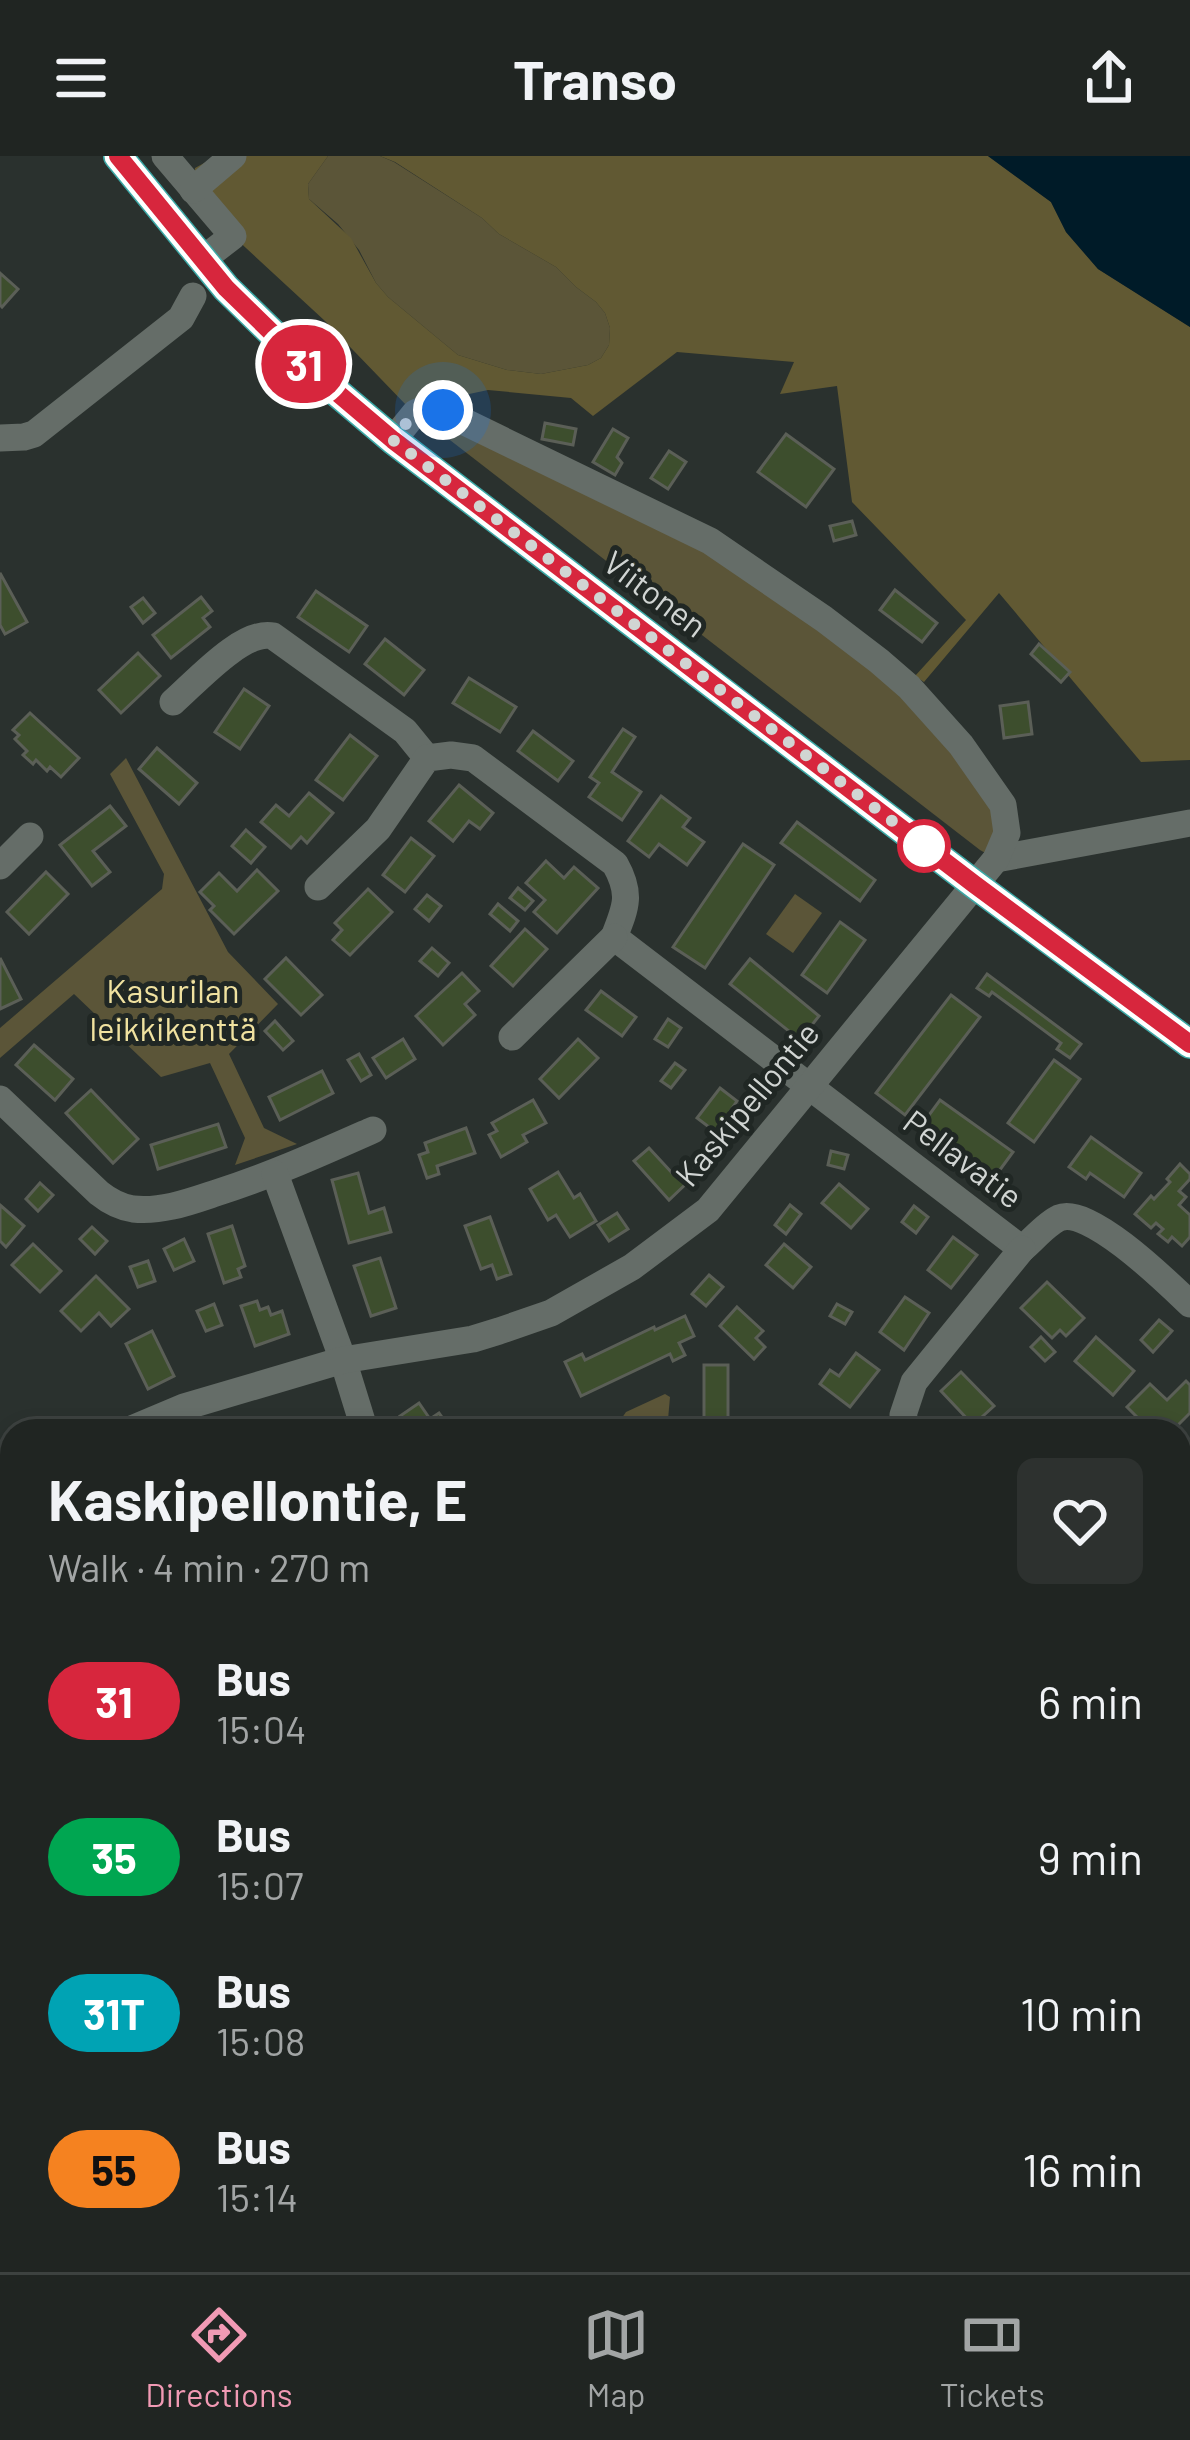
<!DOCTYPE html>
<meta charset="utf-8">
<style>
:root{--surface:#202522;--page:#2d312f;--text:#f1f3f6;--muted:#a2a5a5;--line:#3d4240;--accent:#f19ab4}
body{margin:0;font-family:Barlow,sans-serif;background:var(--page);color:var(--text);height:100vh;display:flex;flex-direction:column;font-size:45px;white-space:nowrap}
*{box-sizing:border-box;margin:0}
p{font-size:39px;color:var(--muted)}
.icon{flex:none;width:66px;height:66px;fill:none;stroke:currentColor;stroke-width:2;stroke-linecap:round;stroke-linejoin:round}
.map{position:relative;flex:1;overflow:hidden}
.sheet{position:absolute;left:0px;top:1263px;width:1191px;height:855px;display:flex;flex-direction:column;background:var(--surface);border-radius:36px 36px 0 0;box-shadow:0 6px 18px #0003,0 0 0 3px var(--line)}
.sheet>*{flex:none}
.badge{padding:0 24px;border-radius:39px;font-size:42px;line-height:78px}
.you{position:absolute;width:60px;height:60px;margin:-30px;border:9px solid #fff;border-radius:50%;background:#1a73e8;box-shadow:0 0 0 18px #1a73e833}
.map>.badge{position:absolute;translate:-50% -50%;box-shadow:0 0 0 6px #fff}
.round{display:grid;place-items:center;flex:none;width:126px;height:126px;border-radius:18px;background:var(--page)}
.headline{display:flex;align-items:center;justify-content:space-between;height:204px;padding:0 48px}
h1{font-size:57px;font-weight:700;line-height:90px}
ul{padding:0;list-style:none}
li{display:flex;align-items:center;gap:36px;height:156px;padding:0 48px}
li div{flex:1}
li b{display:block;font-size:45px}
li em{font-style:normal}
li .badge{min-width:132px;font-weight:700;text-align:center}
header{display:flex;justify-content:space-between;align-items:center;height:156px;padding:0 48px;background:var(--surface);font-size:54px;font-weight:700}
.tabs{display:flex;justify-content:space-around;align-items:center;height:168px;border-top:3px solid var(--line);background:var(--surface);font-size:33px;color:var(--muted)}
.tabs a{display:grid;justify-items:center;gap:6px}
.tabs .selected{color:var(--accent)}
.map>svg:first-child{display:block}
.green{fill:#5b5538}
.forest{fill:#615933}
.water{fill:#001b28}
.building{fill:#3d4e2d;stroke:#5b5f57;stroke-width:3}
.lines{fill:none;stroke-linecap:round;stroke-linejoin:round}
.minor{stroke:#656d68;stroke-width:27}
.major{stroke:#3ca7a5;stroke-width:30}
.line-casing{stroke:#fff;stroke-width:27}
.line{stroke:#d7263d;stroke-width:18}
.walk{stroke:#d1d5d3;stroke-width:12;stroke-dasharray:0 21.6}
.stop-dot{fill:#fff;stroke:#d7263d;stroke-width:6}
.labels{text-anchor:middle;stroke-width:10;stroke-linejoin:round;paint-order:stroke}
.street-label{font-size:33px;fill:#d1d5d3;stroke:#202724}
.park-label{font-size:33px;fill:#f0e2a0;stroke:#202724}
</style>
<header><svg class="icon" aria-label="menu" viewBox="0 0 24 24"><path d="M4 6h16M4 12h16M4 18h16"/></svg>Transo<svg class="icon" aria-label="share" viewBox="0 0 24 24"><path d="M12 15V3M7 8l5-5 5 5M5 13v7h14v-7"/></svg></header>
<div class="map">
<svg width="1190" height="2116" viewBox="0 0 1190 2116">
<rect width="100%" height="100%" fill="#2a312e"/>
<g class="green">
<polygon points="328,0 380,0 394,6 482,62 499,78 556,111 576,131 596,146 605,157 610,172 609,189 601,202 588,209 541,218 507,214 458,199 388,141 376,127 359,94 338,68 309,43 308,28"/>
<polygon points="415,257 710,385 879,505 1003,649 996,703 980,694"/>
<polygon points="126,602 228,796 278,848 229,898 264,972 297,988 235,1009 245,982 210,907 161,921 74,838 0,902 0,872 162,733 164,718 110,618"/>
<polygon points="795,738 822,757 793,797 766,778"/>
<polygon points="665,1238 670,1241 667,1275 613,1275 626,1256"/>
</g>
<g class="forest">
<polygon points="217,0 328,0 308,28 309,43 351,82 376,127 388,141 458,199 507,214 541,218 588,209 601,202 609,189 610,172 605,157 596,146 576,131 556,111 499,78 482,62 395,6 380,0 988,0 1051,46 1066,76 1098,113 1190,171 1190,604 1141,606 999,437 924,526 915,520 966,464 852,346 837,230 780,238 794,206 677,196 593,260 571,242 488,234 408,251 325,165 233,80 193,34 195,12"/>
<polygon points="1190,1428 1190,1607 1179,1617 1179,1432"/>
<polygon points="12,1788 12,2106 1015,2106 1025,2116 0,2116 0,1794"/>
</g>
<polygon class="water" points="988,0 1190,0 1190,171 1098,113 1066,76 1051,46"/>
<g class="building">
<polygon points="0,117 18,133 2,151 0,149"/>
<polygon points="545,267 576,273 573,289 542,283"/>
<polygon points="613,273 628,282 617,301 622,307 615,319 593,306"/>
<polygon points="786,278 834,313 806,351 758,316"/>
<polygon points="669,295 686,306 668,333 651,322"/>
<polygon points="852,365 856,379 834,385 830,370"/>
<polygon points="0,417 27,466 5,478 0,469"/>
<polygon points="895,434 937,467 922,486 880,454"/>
<polygon points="316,435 367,470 349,496 298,461"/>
<polygon points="201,441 212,455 203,462 210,471 171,502 153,479"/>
<polygon points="143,442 155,457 143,467 131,451"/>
<polygon points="385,483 424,514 404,539 365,508"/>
<polygon points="1039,488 1070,516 1061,526 1031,498"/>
<polygon points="138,497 160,520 121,557 99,534"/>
<polygon points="469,522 516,551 500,576 453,547"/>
<polygon points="244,533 269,550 240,593 215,576"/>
<polygon points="1028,546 1032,578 1004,582 1000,550"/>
<polygon points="30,557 79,602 61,621 50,611 47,615 36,604 33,608 23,599 27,595 15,583 19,579 13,574"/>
<polygon points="623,573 635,581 612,616 641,636 622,664 589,641 599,627 590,621"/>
<polygon points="533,575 573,605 558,625 518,595"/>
<polygon points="350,579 377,600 343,644 316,624"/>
<polygon points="157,592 197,627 179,648 139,613"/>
<polygon points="459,629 493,657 480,673 469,665 453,685 429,665"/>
<polygon points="309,637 333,657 307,687 301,681 291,692 261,666 276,649 289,660"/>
<polygon points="661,640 690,662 683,671 704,686 687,709 659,688 649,701 628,685"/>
<polygon points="110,650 126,670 93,695 110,716 92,730 60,689"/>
<polygon points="797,666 875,724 860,745 781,687"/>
<polygon points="246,674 265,691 251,707 232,690"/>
<polygon points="411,682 434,700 405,736 383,719"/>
<polygon points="743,688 774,709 705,812 673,791"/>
<polygon points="546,705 564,722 574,711 598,732 557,777 534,756 545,744 526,727"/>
<polygon points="257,714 278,735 234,778 210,754 214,750 200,736 219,717 237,735"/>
<polygon points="46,716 68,738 29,778 7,756"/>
<polygon points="518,732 533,745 525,754 510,742"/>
<polygon points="368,733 392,756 350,799 333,784 342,774 335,767"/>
<polygon points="427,739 441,750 429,765 415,753"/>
<polygon points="498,748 518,765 510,775 490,758"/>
<polygon points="840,766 865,784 827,837 802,819"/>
<polygon points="525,773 547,793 513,830 491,810"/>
<polygon points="432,792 449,807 438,820 420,805"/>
<polygon points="0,802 21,843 0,853"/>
<polygon points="286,802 322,839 301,859 265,823"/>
<polygon points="750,803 819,860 800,884 730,828"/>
<polygon points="462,817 479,835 465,848 475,859 443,889 416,860"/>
<polygon points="987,818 1081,888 1070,902 1057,893 1061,887 992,836 989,840 977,832"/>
<polygon points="601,835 636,861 622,880 586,854"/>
<polygon points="951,839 980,861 905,959 876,937"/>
<polygon points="668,863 681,872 668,891 655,883"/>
<polygon points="275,865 293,885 283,894 265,875"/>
<polygon points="403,883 415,903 386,922 373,902"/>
<polygon points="578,883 598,902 559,942 540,923"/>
<polygon points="34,889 73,923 55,944 16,909"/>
<polygon points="359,898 371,919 361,925 348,904"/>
<polygon points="1054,904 1080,923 1034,986 1008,967"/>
<polygon points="675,907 685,914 671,932 661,925"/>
<polygon points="322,915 333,937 280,964 269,941"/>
<polygon points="720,932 737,945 731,954 746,966 730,987 697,962"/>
<polygon points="91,934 138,983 113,1007 66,957"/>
<polygon points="533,944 546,967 523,979 527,986 501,1001 489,979 497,975 492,967"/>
<polygon points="940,944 1013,996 994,1022 921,970"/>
<polygon points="218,968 226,991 158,1013 151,989"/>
<polygon points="466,972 475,997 437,1010 439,1018 427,1022 419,999 428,996 425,987"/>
<polygon points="1091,981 1141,1017 1124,1041 1090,1017 1086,1023 1069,1011"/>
<polygon points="649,992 673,1018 679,1013 689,1025 669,1044 634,1005"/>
<polygon points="831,995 848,999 844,1013 828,1009"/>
<polygon points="1180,1008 1190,1018 1190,1023 1179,1035 1186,1041 1179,1049 1190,1059 1190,1081 1182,1090 1172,1081 1168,1086 1158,1078 1163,1073 1156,1067 1151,1072 1135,1058 1151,1040 1154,1043 1170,1026 1167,1023"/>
<polygon points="558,1016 574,1042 580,1038 596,1065 570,1081 556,1059 548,1064 530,1033"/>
<polygon points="358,1017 369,1057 384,1052 391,1076 349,1087 332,1024"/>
<polygon points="40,1027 53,1039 38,1055 26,1043"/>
<polygon points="839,1028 868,1053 851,1072 822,1047"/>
<polygon points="0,1049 24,1070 6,1091 0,1085"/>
<polygon points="790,1049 801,1058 786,1078 775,1069"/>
<polygon points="914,1050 928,1061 916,1077 902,1066"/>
<polygon points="617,1057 628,1073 609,1085 598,1069"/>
<polygon points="490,1061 511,1118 497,1123 492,1109 481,1113 465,1070"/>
<polygon points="232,1070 245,1110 238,1113 241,1121 224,1127 208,1078"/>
<polygon points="92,1071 107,1085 95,1098 80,1083"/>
<polygon points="953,1081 977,1099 951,1132 928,1114"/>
<polygon points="184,1083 194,1105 174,1114 164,1093"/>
<polygon points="33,1088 61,1115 40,1136 12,1109"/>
<polygon points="784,1088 811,1111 793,1132 766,1109"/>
<polygon points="380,1102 396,1152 371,1160 354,1110"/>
<polygon points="148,1105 155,1125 138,1131 130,1111"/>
<polygon points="709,1119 723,1131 706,1150 692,1138"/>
<polygon points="96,1120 129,1153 111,1170 99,1157 81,1175 61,1155"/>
<polygon points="1047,1126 1084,1162 1066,1180 1060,1174 1052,1182 1021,1152"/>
<polygon points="905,1141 929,1157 904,1194 880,1176"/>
<polygon points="257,1145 260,1154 268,1151 271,1159 282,1155 289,1178 255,1190 241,1150"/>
<polygon points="214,1148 222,1169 206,1175 197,1155"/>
<polygon points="837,1148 852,1156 845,1168 830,1160"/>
<polygon points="737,1151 763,1175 756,1182 765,1191 754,1203 720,1170"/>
<polygon points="685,1160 694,1180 679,1187 685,1199 673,1205 670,1198 581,1240 565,1206 582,1198 585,1204 654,1171 655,1174"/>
<polygon points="1159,1164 1172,1175 1153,1196 1141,1184"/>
<polygon points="152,1175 174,1220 148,1233 126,1188"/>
<polygon points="1041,1181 1055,1196 1045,1205 1031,1191"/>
<polygon points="1096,1181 1134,1215 1113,1239 1075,1205"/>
<polygon points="856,1197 879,1214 850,1251 820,1228 830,1214 839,1220"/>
<rect x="704" y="1209" width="24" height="66"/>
<polygon points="961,1216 994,1250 973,1269 941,1235"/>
<polygon points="1186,1225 1190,1229 1190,1257 1172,1275 1151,1275 1127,1251 1150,1228 1167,1244"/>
<polygon points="419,1247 430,1263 439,1257 452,1275 411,1275 400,1260"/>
<polygon points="1190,1284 1190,1322 1179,1308 1179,1293"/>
<polygon points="1084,2106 1117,2106 1107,2116 1094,2116"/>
</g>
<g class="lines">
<g class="minor">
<polyline points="165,0 233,80 202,104"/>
<polyline points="193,34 233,0"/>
<polyline points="0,282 24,281 34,278 181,162 193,140"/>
<path d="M173,546C196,526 243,473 273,480L405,575L427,602"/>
<polyline points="996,703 1190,667"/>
<polyline points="0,710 30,680"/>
<path d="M318,731L378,673L427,602L451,599L473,602L615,708C632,738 626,751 614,781L1022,1093C1033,1084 1046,1068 1059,1062C1089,1049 1168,1127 1190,1148"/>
<polyline points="512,881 614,781"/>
<path d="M0,943L99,1037C109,1045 120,1051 133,1053C162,1056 189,1046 216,1037C270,1020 321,997 373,974"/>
<polyline points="275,1018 343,1204 365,1275"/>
<polyline points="127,1275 184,1251 343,1204 473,1183 499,1175 551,1157 632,1111 708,1054 996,703 1007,677 1003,649 961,589 909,531 879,505 824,463 710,385 432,250 415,257 393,284"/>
<polyline points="908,1275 903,1259 914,1226 1022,1093"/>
<polyline points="0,1336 12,1330"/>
<polyline points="1179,1767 1190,1757"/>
<polyline points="1179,1823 1190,1835"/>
<polyline points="1179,2078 1190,2068"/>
<polyline points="1142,2116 1151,2106"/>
</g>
<polyline class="major" points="118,0 226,132 308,212 393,284 974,728 1190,888"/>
</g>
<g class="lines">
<defs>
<polyline id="line" points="118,0 226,132 308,212 393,284 974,728 1190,888"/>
</defs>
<use href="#line" class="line-casing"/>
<use href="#line" class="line"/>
<path class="walk" d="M443,254C418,245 408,266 393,284L938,700L924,690"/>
</g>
<circle class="stop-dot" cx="924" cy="690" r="24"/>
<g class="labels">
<g class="street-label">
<text transform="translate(655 438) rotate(37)" y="12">Viitonen</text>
<text transform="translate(747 948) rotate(-50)" y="12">Kaskipellontie</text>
<text transform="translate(963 1003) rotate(37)" y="12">Pellavatie</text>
</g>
<g class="park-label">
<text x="173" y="847">Kasurilan<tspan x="173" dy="38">leikkikenttä</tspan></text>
</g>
</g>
</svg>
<div class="you" style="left:443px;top:254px"></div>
<b class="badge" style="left:304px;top:208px;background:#d7263d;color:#fff">31</b>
<section class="sheet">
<div class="headline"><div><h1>Kaskipellontie, E</h1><p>Walk · 4 min · 270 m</p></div><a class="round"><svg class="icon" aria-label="heart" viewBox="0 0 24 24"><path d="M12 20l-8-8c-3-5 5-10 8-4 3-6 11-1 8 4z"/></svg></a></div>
<ul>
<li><span class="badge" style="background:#d7263d;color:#fff">31</span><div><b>Bus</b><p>15:04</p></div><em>6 min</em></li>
<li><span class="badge" style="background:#00a651;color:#fff">35</span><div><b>Bus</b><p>15:07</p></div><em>9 min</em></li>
<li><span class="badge" style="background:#00a3b4;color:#fff">31T</span><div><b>Bus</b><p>15:08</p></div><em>10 min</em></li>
<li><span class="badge" style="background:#f58220;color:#111">55</span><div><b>Bus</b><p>15:14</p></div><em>16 min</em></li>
</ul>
</section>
</div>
<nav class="tabs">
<a class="selected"><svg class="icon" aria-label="directions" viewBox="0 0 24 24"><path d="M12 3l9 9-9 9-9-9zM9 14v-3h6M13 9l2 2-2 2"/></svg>Directions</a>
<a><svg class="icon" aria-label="map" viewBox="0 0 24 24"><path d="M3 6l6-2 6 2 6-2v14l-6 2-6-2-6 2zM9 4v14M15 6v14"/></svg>Map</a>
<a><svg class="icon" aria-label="tickets" viewBox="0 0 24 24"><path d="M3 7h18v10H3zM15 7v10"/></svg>Tickets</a>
</nav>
